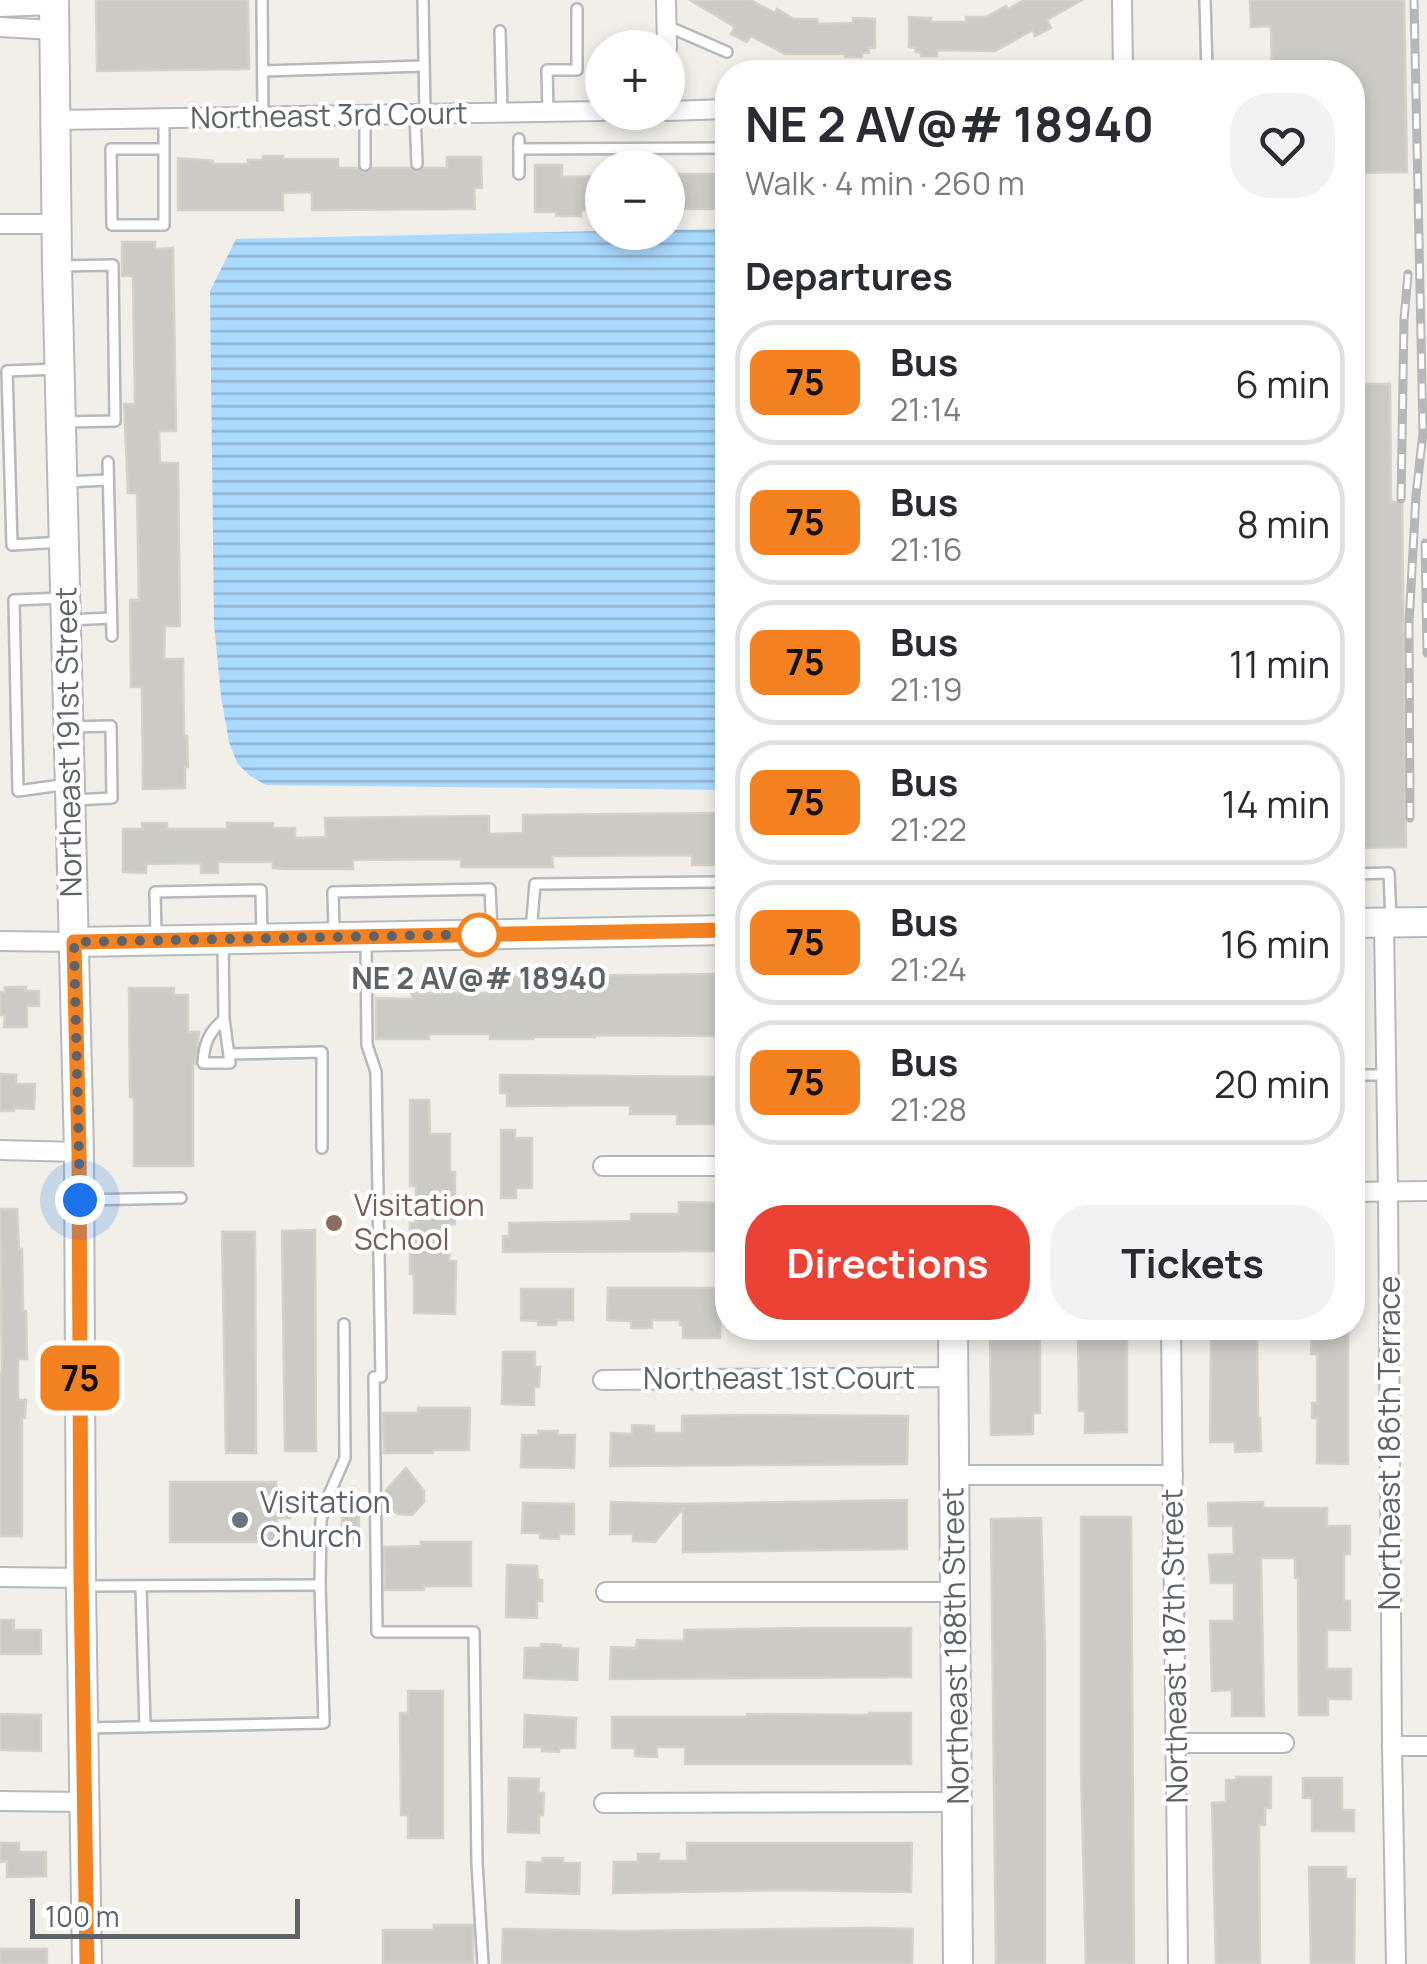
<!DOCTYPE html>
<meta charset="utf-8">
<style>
:root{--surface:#fff;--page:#f2f2f3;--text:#2b2b33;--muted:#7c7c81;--line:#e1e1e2;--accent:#ea4335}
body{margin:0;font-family:Manrope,sans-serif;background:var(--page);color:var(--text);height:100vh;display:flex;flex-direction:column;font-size:38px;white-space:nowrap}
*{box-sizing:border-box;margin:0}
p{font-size:32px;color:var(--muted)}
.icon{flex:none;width:55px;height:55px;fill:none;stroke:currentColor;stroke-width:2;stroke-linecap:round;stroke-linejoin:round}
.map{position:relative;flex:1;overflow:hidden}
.drawer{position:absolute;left:715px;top:60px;width:650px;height:1280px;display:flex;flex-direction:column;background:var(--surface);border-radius:40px;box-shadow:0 5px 15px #0003}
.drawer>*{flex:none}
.badge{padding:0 20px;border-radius:15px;font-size:35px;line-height:65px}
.controls{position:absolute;left:585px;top:30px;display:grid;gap:20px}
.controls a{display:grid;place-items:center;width:100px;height:100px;border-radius:50%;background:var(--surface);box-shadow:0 5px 15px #0003;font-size:50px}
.scale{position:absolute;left:30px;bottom:25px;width:270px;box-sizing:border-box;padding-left:10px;border:5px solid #5f6368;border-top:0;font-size:28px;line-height:35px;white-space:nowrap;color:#5f6368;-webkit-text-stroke:8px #fff;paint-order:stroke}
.you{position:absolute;width:50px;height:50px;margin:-25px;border:8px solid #fff;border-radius:50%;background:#1a73e8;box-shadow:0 0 0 15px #1a73e833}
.map>.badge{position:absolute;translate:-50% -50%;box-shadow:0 0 0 5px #fff}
h2{padding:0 30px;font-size:38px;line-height:90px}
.round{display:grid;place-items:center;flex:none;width:105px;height:105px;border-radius:40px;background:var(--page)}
.summary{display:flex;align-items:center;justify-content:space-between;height:170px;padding:0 30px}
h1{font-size:48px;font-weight:700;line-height:75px}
.action{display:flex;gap:20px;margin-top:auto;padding:20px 30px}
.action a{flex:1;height:115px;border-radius:40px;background:var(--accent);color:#fff;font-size:40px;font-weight:700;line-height:115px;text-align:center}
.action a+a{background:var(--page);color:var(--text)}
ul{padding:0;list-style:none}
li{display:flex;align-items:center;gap:30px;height:125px;margin:0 20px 15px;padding:0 10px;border:5px solid var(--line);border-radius:40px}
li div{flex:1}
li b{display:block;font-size:38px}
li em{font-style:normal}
li .badge{min-width:110px;font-weight:700;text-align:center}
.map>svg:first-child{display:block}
.water{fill:url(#water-rules)}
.building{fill:#cccac5;stroke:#d6d1c6;stroke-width:2.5}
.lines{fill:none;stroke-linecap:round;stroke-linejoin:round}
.lane-casing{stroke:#b5b8bc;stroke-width:14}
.street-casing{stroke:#b5b8bc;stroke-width:22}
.secondary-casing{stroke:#b6babf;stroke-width:32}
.lane{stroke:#fff;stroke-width:9}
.street{stroke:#fff;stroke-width:18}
.secondary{stroke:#fff;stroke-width:28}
.rail-casing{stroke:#b6b7b8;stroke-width:9}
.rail{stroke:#fff;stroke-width:5;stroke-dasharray:15;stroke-linecap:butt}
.line-casing{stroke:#fff;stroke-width:22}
.line{stroke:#f58220;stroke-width:15}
.walk{stroke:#5f6368;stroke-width:10;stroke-dasharray:0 18}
.stop-dot{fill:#fff;stroke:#f58220;stroke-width:5}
.education-dot{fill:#8d6e63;stroke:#fff;stroke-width:4}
.worship-dot{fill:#6b7280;stroke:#fff;stroke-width:4}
.labels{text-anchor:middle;stroke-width:8;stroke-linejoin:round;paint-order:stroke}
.street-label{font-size:30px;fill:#5f6368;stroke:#fff}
.stop-label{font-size:30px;font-weight:bold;fill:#5f6368;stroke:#fff}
.education-label{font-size:30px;fill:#785e54;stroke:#fff;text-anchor:start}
.worship-label{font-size:30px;fill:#5b616d;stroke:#fff;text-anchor:start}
</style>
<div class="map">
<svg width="1427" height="1964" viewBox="0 0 1427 1964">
<defs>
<pattern id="water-rules" width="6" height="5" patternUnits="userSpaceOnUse" patternTransform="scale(2.5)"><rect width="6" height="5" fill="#aadaff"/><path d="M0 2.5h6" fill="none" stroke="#8eb4d2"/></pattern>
</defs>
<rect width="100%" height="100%" fill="#f1efe8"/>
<polygon class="water" points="727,229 727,790 266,785 250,776 237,763 229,742 221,696 214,624 210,291 236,239 602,231 668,232 668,230"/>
<g class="building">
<polygon points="96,0 248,0 249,69 97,71"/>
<polygon points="690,0 750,0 775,13 777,9 794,19 817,19 818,24 853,23 853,18 875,19 875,48 869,48 869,53 862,53 862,57 845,57 845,54 785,54 751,36 747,42 731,34 735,27"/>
<polygon points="1024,0 1082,0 1047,20 1051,28 1035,36 1033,30 995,51 937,50 937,56 921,56 920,52 916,52 915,48 909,47 909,17 931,18 931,22 966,22 966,17 986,17 1006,6 1008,9"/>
<polygon points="1250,0 1404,0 1407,172 1352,173 1352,72 1272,72 1271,26 1251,27"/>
<polygon points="263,156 283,156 283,159 338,159 338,168 358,168 364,173 372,168 410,168 418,172 424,168 447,168 447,157 481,157 482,188 474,188 475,209 312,210 312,192 283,193 283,210 178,210 178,158 213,161 213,164 248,164 248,160 263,160"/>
<polygon points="535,165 562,165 562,177 602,176 602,210 581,210 581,216 556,216 556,212 535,212"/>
<rect x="668" y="174" width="60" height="35"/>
<polygon points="122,242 155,242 155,249 173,248 176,431 159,431 160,463 178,463 180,626 165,626 164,659 183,659 184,736 187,736 188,767 185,767 185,788 143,789 142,687 131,687 130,600 139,600 137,493 128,493 124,404 135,404 133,276 122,276"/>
<polygon points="1352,384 1390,384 1391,502 1402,502 1406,847 1352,848"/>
<polygon points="719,813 719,829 725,829 725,865 692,865 692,855 552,856 553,867 461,867 461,859 353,860 353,869 287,869 273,868 273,862 218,862 218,873 201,873 201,863 146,864 146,873 123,872 123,829 143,829 142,823 167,823 167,829 227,829 227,823 273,823 273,828 295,828 295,838 326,837 325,818 489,816 489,834 523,833 523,815"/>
<polygon points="717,974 716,1036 595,1035 595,1037 533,1037 533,1039 490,1039 490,1034 429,1034 429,1039 376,1039 376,998 412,999 412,993 491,993 491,977"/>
<polygon points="5,987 26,987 25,991 39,991 39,1006 27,1006 27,1027 4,1027 5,1015 0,1015 0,992 5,992"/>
<polygon points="129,988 174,988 174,995 188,995 188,1032 199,1032 195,1064 193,1064 193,1166 134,1166 134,1097 130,1097"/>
<polygon points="0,1074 16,1075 16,1084 35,1084 34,1109 14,1108 14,1111 0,1111"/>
<polygon points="500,1075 720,1077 720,1124 677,1124 677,1114 630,1114 630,1105 507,1106 507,1093 500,1093"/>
<polygon points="410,1100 429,1100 430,1134 450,1134 450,1172 455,1172 455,1224 450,1224 449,1261 456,1261 455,1314 414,1313 414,1274 410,1274 410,1223 416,1223 416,1186 410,1186"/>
<polygon points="501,1130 515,1130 515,1138 532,1138 532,1188 516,1188 516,1198 501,1198"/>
<polygon points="679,1202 719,1203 719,1251 503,1252 503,1236 509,1236 509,1223 631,1221 631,1214 679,1214"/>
<polygon points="0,1209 17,1209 19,1249 22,1249 23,1311 26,1311 27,1359 18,1359 18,1400 26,1400 25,1418 22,1418 22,1536 0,1536 0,1373 2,1373"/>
<polygon points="315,1230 316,1451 285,1451 282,1231"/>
<polygon points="222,1232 255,1232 256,1453 226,1453"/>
<polygon points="608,1288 721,1288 720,1338 683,1338 683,1325 680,1325 680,1320 652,1320 652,1328 631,1328 631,1321 607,1320"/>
<polygon points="521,1289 573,1289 573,1320 557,1320 556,1325 538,1325 538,1321 521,1320"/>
<polygon points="990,1328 1040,1328 1040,1413 1033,1413 1033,1434 991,1435"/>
<polygon points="1078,1328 1127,1328 1127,1432 1085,1433 1085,1411 1079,1411"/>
<polygon points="1218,1328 1257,1328 1258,1419 1260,1418 1261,1451 1235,1452 1235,1442 1210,1442 1211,1335 1218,1332"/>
<polygon points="1312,1328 1348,1328 1348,1464 1317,1463 1317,1418 1312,1418 1312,1403 1317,1403 1317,1354 1311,1354"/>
<polygon points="503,1352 535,1352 535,1367 540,1367 539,1387 534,1387 534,1405 502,1404"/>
<polygon points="418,1408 470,1408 469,1450 433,1450 433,1453 384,1453 383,1413 418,1413"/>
<polygon points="744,1415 908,1416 907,1464 610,1466 611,1433 632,1434 632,1425 654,1426 654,1433 682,1433 682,1416"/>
<polygon points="538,1431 558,1431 558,1435 575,1435 574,1468 521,1467 522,1435 538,1435"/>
<polygon points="406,1468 424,1491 424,1502 412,1515 398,1514 386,1505 386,1490"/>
<polygon points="170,1482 276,1482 276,1500 290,1500 290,1518 277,1518 277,1542 170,1542"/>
<polygon points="907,1500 907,1549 683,1552 683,1508 655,1542 633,1541 633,1534 610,1534 611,1502 683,1504"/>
<polygon points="1263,1502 1263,1508 1327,1508 1327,1526 1350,1526 1350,1554 1344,1554 1344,1601 1350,1601 1350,1630 1327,1630 1327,1669 1351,1669 1351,1699 1328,1699 1328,1715 1299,1715 1298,1578 1295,1578 1295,1558 1261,1558 1264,1716 1232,1716 1232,1690 1212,1691 1210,1621 1234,1621 1234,1583 1211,1583 1209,1555 1234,1554 1233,1526 1209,1526 1208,1503"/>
<polygon points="523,1503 574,1504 574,1534 559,1534 559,1539 540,1538 540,1533 522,1533"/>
<polygon points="342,1509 359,1510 359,1542 342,1542"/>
<polygon points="1081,1517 1131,1517 1134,1964 1086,1964 1081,1769"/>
<polygon points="1041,1518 1045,1650 1045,1964 996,1964 991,1519"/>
<polygon points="421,1542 471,1542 471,1586 424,1586 424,1590 385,1590 384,1547 421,1546"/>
<polygon points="507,1565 537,1566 538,1580 542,1580 542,1601 537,1601 537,1618 506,1617"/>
<polygon points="0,1620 14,1620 14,1630 41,1630 41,1654 0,1654"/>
<polygon points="807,1628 911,1628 911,1677 610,1679 611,1647 636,1648 637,1640 684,1641 684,1630"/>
<polygon points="541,1644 561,1645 561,1648 578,1649 577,1680 524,1678 525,1648 541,1648"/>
<polygon points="408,1691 443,1691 443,1838 408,1838 408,1815 401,1815 400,1713 408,1713"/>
<polygon points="869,1713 911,1713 911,1764 685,1764 685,1747 657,1747 657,1757 635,1756 635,1748 612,1748 612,1717 747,1717 747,1714 869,1715"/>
<polygon points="0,1714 41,1715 41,1751 0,1750"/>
<polygon points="525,1715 576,1718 575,1748 559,1748 559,1752 542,1751 542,1747 524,1747"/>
<polygon points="1236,1777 1271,1777 1271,1808 1265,1808 1265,1825 1259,1825 1260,1964 1216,1964 1212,1803 1226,1802 1226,1780 1236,1780"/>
<polygon points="509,1778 539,1779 538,1793 544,1793 543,1815 539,1815 539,1833 508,1832"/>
<polygon points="1303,1778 1342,1778 1342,1810 1354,1810 1354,1831 1312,1831 1312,1798 1303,1798"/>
<polygon points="0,1843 19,1843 19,1852 46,1852 46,1876 7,1877 7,1861 0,1862"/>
<polygon points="687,1843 912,1843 911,1892 788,1890 613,1893 614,1862 638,1862 638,1854 659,1854 659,1861 687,1861"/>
<polygon points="543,1858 563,1858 563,1863 580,1863 579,1894 526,1892 527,1862 542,1863"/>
<polygon points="1309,1867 1346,1867 1346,1879 1355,1879 1354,1964 1311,1964"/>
<polygon points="434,1925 473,1925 473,1964 383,1964 383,1930 434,1930"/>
<polygon points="873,1928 913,1929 912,1964 502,1964 503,1929 626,1931"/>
<rect x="0" y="1949" width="47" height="15"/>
</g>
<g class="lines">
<defs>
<g id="lane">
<polyline points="262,0 263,117"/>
<polyline points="423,0 425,114"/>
<polyline points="1205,0 1207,72"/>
<polyline points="667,26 727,52"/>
<polyline points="500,31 502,113"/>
<polyline points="263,71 424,66"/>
<polyline points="548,112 547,70 577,70 577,9"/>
<polyline points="415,114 417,164"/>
<polyline points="365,115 365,165"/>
<polyline points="164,118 164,225 112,225 111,149 164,149"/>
<polyline points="519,139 519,174"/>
<polyline points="519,149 728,148"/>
<polyline points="60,266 113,265 115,421 64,422"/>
<polyline points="57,369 7,371 12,545 62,542"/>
<polyline points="108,462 112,636"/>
<polyline points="66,482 108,480"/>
<polyline points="63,598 14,600 18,791 68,784"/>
<polyline points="69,620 111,618"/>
<polyline points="71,727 111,726 112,798 74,800"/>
<polyline points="1352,874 1389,873 1391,920"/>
<polyline points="531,931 535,884 715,882"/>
<polyline points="334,932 333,892 490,889 492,932"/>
<polyline points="156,935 155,892 261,890 262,936"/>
<polyline points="366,939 367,1045 376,1072 381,1377 374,1377 377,1632 474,1632 477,1863 483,1964"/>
<path d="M223,942L224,1019C209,1032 204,1043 203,1063H230L224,1019"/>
<polyline points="229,1054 322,1052 322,1148"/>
<polyline points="1352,1075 1387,1075"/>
<polyline points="82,1200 181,1198"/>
<polyline points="83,1586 320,1585"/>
<polyline points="141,1586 145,1727"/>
<polyline points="85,1728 324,1723 320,1585 321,1520 327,1499 345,1458 344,1324"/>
</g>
<g id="street">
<polyline points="666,0 667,48"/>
<polyline points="1122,0 1123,72"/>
<polyline points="0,7 54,5"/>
<polyline points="0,27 53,30"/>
<polyline points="668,68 668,111"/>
<polyline points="668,111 728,109"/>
<polyline points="56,120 602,111"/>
<polyline points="0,224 56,224"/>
<polyline points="1384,923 1388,1192 1392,1746 1396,1964"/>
<polyline points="0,941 74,942"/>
<polyline points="0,1150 79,1152"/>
<polyline points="603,1166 728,1166"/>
<polyline points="1352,1192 1427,1191"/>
<polyline points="1171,1328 1178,1964"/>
<polyline points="603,1380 954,1377"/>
<polyline points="954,1475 1173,1475"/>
<polyline points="0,1577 81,1578"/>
<polyline points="606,1592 955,1592"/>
<polyline points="1176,1743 1284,1743"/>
<polyline points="1392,1746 1427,1746"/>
<polyline points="0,1801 83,1802"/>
<polyline points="604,1803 958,1802"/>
</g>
<g id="secondary">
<polyline points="54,0 57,266 79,1152 81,1586 87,1964"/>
<polyline points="1352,923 1427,922"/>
<polyline points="74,942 728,930"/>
<polyline points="953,1328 958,1964"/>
</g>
</defs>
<use href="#lane" class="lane-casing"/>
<use href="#street" class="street-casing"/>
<use href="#secondary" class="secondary-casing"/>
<use href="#lane" class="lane"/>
<use href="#street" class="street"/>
<use href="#secondary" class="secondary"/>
<defs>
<g id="rail">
<polyline points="1401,499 1404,320 1408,274"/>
<polyline points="1425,543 1427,653"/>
<polyline points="1410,818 1409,624 1416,495 1423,433 1414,0"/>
</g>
</defs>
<use href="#rail" class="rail-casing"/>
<use href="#rail" class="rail"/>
</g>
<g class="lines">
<defs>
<polyline id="line" points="87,1964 81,1578 79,1152 74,942 728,930"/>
</defs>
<use href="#line" class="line-casing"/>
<use href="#line" class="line"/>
<polyline class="walk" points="80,1200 74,942 492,934 479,935"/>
</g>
<circle class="stop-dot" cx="479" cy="935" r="20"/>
<circle class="education-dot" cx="334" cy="1223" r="10"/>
<circle class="worship-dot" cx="240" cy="1520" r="10"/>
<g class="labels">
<g class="street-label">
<text transform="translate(329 116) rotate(-1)" y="10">Northeast 3rd Court</text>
<text transform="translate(69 742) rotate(-91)" y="10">Northeast 191st Street</text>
<text x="779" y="1389">Northeast 1st Court</text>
<text transform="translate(1390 1443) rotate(-90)" y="10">Northeast 186th Terrace</text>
<text transform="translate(956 1646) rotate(-91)" y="10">Northeast 188th Street</text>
<text transform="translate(1175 1646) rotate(-91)" y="10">Northeast 187th Street</text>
</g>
<g class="stop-label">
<text x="479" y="989">NE 2 AV@# 18940</text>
</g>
<g class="education-label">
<text x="354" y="1216">Visitation<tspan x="354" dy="34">School</tspan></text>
</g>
<g class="worship-label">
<text x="260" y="1513">Visitation<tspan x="260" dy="34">Church</tspan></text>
</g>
</g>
</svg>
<div class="controls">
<a>+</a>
<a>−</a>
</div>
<div class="scale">100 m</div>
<div class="you" style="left:80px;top:1200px"></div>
<b class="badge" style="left:80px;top:1378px;background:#f58220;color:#111">75</b>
<section class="drawer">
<div class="summary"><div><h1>NE 2 AV@# 18940</h1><p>Walk · 4 min · 260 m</p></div><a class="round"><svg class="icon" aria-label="heart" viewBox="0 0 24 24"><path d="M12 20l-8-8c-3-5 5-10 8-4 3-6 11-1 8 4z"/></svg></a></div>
<h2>Departures</h2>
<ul>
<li><span class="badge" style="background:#f58220;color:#111">75</span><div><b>Bus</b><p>21:14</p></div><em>6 min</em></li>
<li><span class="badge" style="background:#f58220;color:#111">75</span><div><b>Bus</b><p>21:16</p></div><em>8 min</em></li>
<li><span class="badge" style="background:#f58220;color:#111">75</span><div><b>Bus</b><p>21:19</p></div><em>11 min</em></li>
<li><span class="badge" style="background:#f58220;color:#111">75</span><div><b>Bus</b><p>21:22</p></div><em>14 min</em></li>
<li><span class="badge" style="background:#f58220;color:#111">75</span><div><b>Bus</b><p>21:24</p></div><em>16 min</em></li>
<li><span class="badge" style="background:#f58220;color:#111">75</span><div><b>Bus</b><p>21:28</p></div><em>20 min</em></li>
</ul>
<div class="action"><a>Directions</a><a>Tickets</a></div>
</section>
</div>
